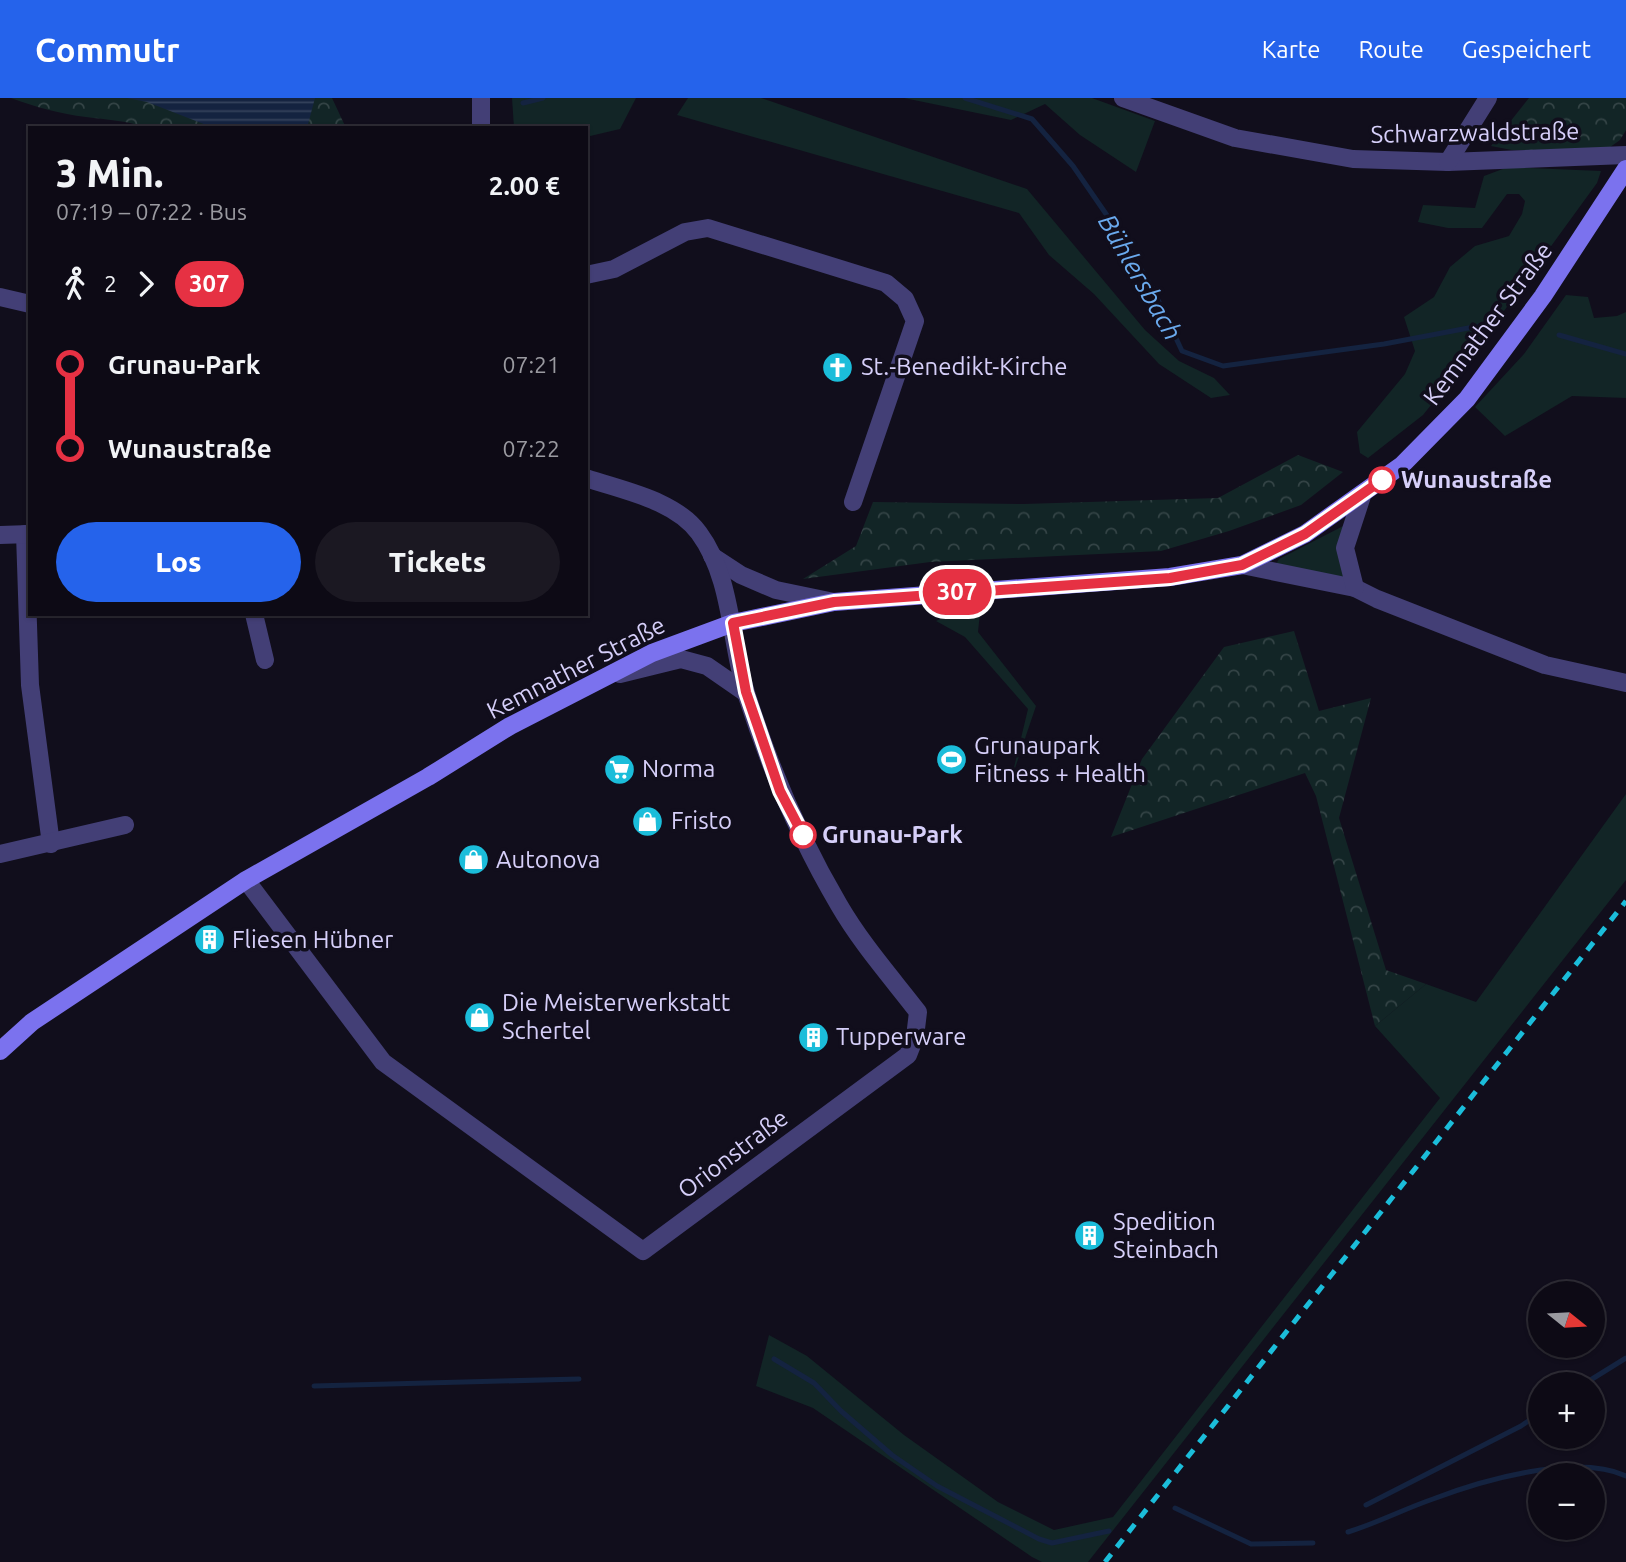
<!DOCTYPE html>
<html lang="de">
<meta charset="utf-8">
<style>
:root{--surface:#0d0a15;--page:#1b1822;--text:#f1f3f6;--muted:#9a9aa0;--line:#2d2b34;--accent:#2563eb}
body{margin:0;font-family:Ubuntu,sans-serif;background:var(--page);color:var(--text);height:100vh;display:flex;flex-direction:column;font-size:26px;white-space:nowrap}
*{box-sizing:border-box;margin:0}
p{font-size:23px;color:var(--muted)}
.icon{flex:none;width:38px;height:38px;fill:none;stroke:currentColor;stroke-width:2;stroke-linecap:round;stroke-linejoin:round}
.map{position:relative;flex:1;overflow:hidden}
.panel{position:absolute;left:28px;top:28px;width:560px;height:490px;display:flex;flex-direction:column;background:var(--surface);border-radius:0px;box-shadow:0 2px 5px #0004,0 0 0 2px var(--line)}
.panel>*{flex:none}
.badge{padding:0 14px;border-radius:23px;font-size:24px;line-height:46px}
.needle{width:46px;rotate:108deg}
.buttons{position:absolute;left:1528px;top:1183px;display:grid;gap:14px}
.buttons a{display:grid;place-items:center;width:77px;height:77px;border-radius:50%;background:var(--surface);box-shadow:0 2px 5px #0004,0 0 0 2px var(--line);font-size:35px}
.map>.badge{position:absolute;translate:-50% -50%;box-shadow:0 0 0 4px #fff}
.legs{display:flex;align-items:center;gap:10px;height:77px;padding:0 28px;font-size:23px}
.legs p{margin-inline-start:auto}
.summary{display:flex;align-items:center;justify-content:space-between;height:119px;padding:0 28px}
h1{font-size:38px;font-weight:800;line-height:52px}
.primary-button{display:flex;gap:14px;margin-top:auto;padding:14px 28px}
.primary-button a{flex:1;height:80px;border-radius:42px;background:var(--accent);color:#fff;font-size:28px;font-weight:800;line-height:80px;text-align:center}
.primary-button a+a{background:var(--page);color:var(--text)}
ul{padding:0 28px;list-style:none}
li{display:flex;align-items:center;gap:24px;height:84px;font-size:26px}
li i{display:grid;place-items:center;width:10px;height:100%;margin:0 9px;background:currentColor}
li i::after{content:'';width:18px;height:18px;margin:-9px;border:5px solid;border-radius:50%;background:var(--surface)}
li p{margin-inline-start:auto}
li:first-child i{background:linear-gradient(#0000 50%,currentColor 0)}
li:last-child i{background:linear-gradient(currentColor 50%,#0000 0)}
header{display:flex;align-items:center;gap:42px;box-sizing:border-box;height:98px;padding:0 35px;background:var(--accent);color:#fff}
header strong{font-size:33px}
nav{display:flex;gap:38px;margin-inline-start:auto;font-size:24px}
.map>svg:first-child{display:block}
.grass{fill:#122526}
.forest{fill:url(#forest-crowns)}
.water{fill:url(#water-rules)}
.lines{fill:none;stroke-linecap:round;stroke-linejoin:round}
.stream{stroke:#142340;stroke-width:5}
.street{stroke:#433f76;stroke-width:18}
.secondary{stroke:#7b72ee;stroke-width:18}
.rail{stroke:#1bbdda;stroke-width:5;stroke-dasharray:10 9;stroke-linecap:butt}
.line-1-casing{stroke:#fff;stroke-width:16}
.line-1{stroke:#e63143;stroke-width:10}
.stop-1-dot{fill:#fff;stroke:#e63143;stroke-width:3.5}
.labels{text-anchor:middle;stroke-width:7;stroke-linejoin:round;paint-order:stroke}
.street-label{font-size:24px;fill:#d6cff9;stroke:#110e1c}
.poi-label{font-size:24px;fill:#d6cff9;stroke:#110e1c;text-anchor:start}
.stop-label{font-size:24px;font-weight:bold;fill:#d6cff9;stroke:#110e1c;text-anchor:start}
.water-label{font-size:26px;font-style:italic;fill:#6aa9ed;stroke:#110e1c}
</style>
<header>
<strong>Commutr</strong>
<nav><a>Karte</a><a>Route</a><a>Gespeichert</a></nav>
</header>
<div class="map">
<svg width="1626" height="1464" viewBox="0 0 1626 1464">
<defs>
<pattern id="forest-crowns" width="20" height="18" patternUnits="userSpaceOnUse" patternTransform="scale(1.75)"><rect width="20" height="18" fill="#122526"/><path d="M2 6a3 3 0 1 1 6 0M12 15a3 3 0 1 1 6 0" fill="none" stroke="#344446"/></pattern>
<pattern id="water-rules" width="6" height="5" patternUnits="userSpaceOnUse" patternTransform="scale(1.75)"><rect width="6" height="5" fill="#142340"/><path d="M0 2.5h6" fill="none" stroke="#35425c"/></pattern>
</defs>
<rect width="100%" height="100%" fill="#110e1c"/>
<g class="grass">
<polygon points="512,0 636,0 620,31 586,39 586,30 514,30"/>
<polygon points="688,0 761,0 1027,91 1145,232 1179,263 1214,280 1230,297 1211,300 1159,266 1094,196 1049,157 1019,115 677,17"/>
<polygon points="904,0 1092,0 1155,23 1136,74 1080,37 1045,6 1011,22"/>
<polygon points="1508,69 1601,73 1597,85 1477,250 1423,317 1368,360 1360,355 1357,334 1405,276 1415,253 1404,219 1434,199 1450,169 1475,148 1509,138 1522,116 1525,103 1519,96 1507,96 1482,130 1448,130 1418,124 1423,107 1475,110 1484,78"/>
<polygon points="1566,197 1588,199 1594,220 1617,218 1626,214 1626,300 1572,298 1505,338 1475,309 1524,256"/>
<polygon points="1351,424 1349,483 1276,466 1279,461"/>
<polygon points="980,515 978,534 1036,608 1011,682 1028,611 965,539 936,523 948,517"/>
<polygon points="1626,696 1626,782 1088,1464 1042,1464 1032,1459 813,1310 756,1288 769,1237 807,1258 904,1337 998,1404 1054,1432 1113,1419 1440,1000 1375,928 1426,886 1476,904"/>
</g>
<g class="forest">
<path d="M11,0H332L346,30H146C126,22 107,22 86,19C61,16 35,9 11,0Z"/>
<polygon points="1529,0 1626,0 1626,32 1620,42 1606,52 1512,52 1491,48"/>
<polygon points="1298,357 1343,374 1301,407 1229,433 1161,453 930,464 803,481 856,448 873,404 1024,406 1218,400"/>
<polygon points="1294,533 1319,613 1371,600 1339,720 1386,872 1426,886 1375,928 1316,698 1305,675 1111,739 1142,661 1224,549"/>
</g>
<polygon class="water" points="127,0 315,0 307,30 214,30 147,4"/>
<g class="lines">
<g class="stream">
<polyline points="965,0 1032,21 1073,68 1115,129 1153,191 1182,253 1223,268 1384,246 1479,228"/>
<polyline points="523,5 543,0"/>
<polyline points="1559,237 1626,256"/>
<polyline points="774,1261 814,1285 841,1313 892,1357 937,1388 1039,1441 1052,1445 1109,1433"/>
<polyline points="1584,1286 1626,1260"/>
<polyline points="314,1288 579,1281"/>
<polyline points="1366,1407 1521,1328 1540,1315"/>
<polyline points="1175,1410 1251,1446 1313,1445"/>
<path d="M1348,1434C1377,1425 1404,1411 1433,1401C1483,1382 1576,1355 1626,1378"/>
</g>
<g class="street">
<polyline points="1123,0 1235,40 1353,61 1448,64 1626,57"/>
<polyline points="481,30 481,0"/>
<polyline points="1448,64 1488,0"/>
<polyline points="586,177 614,171 685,134 708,130 886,185 905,201 915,223 853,404"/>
<polyline points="0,199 30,206"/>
<polyline points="25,436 30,587 51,746"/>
<polyline points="0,437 30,436"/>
<polyline points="712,458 741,477 776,492 834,504"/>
<polyline points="1242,467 1355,490 1377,501 1545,567 1626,585"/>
<polyline points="1355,490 1345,450 1362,398"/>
<polyline points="254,516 265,562"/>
<polyline points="620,576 681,561 707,568 746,595"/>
<polyline points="0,756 125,727"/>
<path d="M246,782L383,964L643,1153L908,957L915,939L918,914C891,879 861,845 839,807C800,741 770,670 747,598C730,546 733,481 699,435C675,402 624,393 586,380"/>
</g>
<polyline class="secondary" points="0,953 32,924 246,782 428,679 510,628 652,555 733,525 834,504 1170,479 1242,467 1305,436 1402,367 1467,301 1543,198 1626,71"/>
<polyline class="rail" points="1105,1464 1626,803"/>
</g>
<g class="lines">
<defs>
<polyline id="line-1" points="803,737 780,693 746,594 733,525 834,504 1170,480 1242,467 1305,436 1382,382"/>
</defs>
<use href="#line-1" class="line-1-casing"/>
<use href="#line-1" class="line-1"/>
</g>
<defs>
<symbol id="church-disc" viewBox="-11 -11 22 22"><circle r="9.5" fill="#1bbdda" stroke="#110e1c"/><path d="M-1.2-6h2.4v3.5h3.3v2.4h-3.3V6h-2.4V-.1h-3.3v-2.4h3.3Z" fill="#fff"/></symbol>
<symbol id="stadium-disc" viewBox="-11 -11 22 22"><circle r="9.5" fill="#1bbdda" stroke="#110e1c"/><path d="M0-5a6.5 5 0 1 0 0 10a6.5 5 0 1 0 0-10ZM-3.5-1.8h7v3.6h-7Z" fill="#fff"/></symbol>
<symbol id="supermarket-disc" viewBox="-11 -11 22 22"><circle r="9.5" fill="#1bbdda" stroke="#110e1c"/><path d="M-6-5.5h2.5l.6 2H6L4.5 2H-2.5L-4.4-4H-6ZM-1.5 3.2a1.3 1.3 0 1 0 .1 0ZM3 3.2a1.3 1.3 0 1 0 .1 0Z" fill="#fff"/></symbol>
<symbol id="shop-disc" viewBox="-11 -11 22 22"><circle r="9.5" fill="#1bbdda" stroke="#110e1c"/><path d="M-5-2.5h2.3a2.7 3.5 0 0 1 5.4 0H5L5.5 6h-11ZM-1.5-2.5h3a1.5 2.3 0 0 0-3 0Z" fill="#fff"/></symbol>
<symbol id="building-disc" viewBox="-11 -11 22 22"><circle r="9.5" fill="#1bbdda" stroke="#110e1c"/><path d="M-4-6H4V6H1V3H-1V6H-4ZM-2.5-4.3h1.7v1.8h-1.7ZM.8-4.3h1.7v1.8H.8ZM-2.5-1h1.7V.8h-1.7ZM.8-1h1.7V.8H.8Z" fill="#fff"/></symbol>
</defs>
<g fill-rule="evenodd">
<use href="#church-disc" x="820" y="252" width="35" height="35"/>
<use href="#stadium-disc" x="934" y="644" width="35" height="35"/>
<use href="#supermarket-disc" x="602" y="654" width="35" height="35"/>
<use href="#shop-disc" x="630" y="706" width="35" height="35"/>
<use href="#shop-disc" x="456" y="744" width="35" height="35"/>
<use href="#building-disc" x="192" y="824" width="35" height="35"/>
<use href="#shop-disc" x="462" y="902" width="35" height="35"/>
<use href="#building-disc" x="796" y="922" width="35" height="35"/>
<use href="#building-disc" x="1072" y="1120" width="35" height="35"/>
</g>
<g class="stop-1-dot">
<circle cx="1382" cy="382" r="12"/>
<circle cx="803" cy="737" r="12"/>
</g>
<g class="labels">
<g class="street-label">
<text transform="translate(1475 35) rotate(-1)" y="8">Schwarzwaldstraße</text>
<text transform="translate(1488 226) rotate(-53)" y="8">Kemnather Straße</text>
<text transform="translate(576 570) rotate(-27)" y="8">Kemnather Straße</text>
<text transform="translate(733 1056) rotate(-37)" y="8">Orionstraße</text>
</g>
<g class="poi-label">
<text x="861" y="277">St.-Benedikt-Kirche</text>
<text x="974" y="656">Grunaupark<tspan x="974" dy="28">Fitness + Health</tspan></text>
<text x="642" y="679">Norma</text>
<text x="671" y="731">Fristo</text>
<text x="496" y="770">Autonova</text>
<text x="232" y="850">Fliesen Hübner</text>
<text x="502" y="913">Die Meisterwerkstatt<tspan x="502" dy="28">Schertel</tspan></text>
<text x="836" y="947">Tupperware</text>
<text x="1113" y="1132">Spedition<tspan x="1113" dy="28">Steinbach</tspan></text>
</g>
<g class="stop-label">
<text x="1401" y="390">Wunaustraße</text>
<text x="822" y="745">Grunau-Park</text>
</g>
<g class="water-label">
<text transform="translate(1140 179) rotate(60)" y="9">Bühlersbach</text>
</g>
</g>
</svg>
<div class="buttons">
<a><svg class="needle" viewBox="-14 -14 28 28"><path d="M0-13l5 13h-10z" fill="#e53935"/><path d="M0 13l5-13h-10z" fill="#9a9aa0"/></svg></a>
<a>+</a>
<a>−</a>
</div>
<b class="badge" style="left:957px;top:494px;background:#e63143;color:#fff">307</b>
<section class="panel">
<div class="summary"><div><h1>3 Min.</h1><p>07:19 – 07:22 · Bus</p></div><b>2.00 €</b></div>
<div class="legs"><svg class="icon" aria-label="walk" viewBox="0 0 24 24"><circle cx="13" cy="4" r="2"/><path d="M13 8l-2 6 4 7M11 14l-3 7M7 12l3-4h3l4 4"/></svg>2<svg class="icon" aria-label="forward" viewBox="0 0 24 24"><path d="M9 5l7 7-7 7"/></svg><b class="badge" style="background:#e63143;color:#fff">307</b></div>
<ul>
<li><i style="color:#e63143"></i><b>Grunau-Park</b><p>07:21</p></li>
<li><i style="color:#e63143"></i><b>Wunaustraße</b><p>07:22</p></li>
</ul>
<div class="primary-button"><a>Los</a><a>Tickets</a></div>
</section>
</div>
